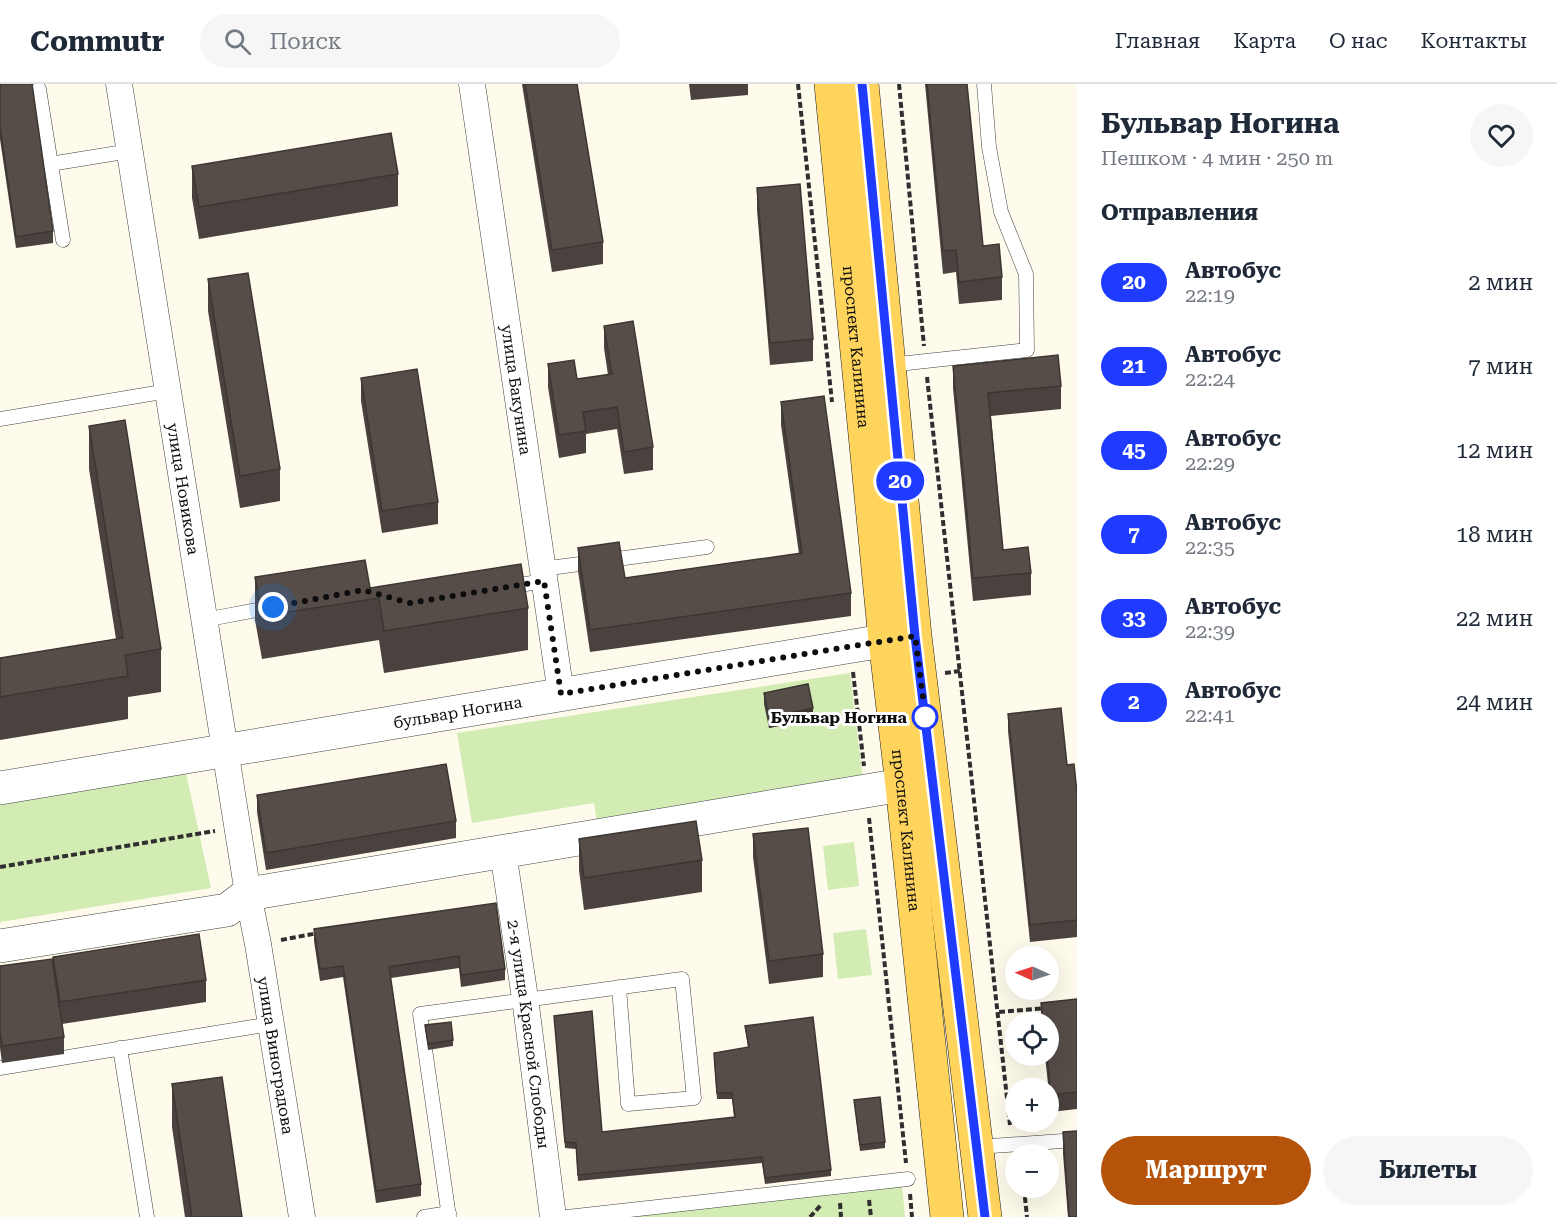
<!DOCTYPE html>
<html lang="ru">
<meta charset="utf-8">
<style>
:root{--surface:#fff;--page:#f6f6f7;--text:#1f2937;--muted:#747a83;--line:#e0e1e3;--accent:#b45309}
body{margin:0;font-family:"Roboto Serif",serif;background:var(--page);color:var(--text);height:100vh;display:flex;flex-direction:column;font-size:22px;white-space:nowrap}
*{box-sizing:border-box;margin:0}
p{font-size:20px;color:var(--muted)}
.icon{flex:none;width:33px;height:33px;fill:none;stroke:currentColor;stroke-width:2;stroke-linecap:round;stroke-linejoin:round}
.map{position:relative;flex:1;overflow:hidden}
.panel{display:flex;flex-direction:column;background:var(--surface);width:480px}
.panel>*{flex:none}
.badge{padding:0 12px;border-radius:20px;font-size:21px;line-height:39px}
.needle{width:39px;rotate:273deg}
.fabs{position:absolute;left:1005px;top:862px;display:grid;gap:12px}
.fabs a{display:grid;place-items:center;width:54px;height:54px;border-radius:50%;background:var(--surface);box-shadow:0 6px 24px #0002;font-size:30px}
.you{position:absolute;width:30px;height:30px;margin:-15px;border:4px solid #fff;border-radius:50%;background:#1a73e8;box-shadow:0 0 0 9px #1a73e833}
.map>.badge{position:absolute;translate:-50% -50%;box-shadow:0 0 0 3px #fff}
h2{padding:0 24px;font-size:22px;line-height:54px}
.round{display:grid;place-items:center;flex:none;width:63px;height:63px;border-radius:32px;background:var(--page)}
.headline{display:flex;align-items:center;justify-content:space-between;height:102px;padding:0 24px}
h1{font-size:28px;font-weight:700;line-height:45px}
.action{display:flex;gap:12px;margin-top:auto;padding:12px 24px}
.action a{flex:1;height:69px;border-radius:36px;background:var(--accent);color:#fff;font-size:24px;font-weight:700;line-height:69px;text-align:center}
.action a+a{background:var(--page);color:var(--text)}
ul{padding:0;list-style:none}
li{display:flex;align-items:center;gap:18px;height:84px;padding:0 24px}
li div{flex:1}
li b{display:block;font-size:22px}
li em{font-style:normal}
li .badge{min-width:66px;font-weight:700;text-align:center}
header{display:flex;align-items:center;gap:36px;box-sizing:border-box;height:84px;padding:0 30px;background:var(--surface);border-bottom:2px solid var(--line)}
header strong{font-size:28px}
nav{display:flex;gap:33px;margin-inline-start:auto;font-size:21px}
.search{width:420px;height:54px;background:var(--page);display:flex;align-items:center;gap:15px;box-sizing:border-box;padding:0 21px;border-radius:33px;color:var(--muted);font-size:22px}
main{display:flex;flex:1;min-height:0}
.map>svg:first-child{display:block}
.green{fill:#d2ecb4}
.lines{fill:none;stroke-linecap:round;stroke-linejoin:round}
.service-casing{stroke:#404040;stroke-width:15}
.minor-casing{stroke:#404040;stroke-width:27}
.tertiary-casing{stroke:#404040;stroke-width:34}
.primary-casing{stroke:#1e1e1e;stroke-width:34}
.path{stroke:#2f2f2f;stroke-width:4;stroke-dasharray:6 3;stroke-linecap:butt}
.service{stroke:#fff;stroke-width:14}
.minor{stroke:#fff;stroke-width:26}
.tertiary{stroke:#fff;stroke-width:33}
.primary{stroke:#ffd45c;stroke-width:33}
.wall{fill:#4a423e}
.shaded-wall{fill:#3c3632}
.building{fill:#564d48;stroke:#3c3632;stroke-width:1.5}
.line-casing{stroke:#fff;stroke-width:14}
.line{stroke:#1f3bff;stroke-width:9}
.walk{stroke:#0d0d0d;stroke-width:6;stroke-dasharray:0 10.8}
.stop-dot{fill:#fff;stroke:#1f3bff;stroke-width:3}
.labels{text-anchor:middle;stroke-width:6;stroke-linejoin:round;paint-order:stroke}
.street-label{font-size:16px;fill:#0d0d0d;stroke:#fff}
.stop-label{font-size:16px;font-weight:bold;fill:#0d0d0d;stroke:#fff;text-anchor:end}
</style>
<header>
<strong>Commutr</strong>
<div class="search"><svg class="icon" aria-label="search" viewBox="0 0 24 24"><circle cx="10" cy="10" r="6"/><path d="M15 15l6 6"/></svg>Поиск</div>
<nav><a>Главная</a><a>Карта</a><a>О нас</a><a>Контакты</a></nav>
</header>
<main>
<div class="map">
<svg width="1077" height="1133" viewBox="0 0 1077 1133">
<rect width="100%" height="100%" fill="#fffbec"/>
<g class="green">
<polygon points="850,589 863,696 597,739 594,719 472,739 457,649"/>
<polygon points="186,689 211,804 0,838 0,720"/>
<polygon points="854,758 859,802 828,806 823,762"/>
<polygon points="866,845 872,891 838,895 833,849"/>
<polygon points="902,1100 905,1133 607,1133"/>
</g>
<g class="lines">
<defs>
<g id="service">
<polyline points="39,5 63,156"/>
<polyline points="50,80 130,67"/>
<polyline points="889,281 1027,266 1026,190 1001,128 989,63 984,0"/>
<polyline points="0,335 168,307"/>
<polyline points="542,485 707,463"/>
<polyline points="507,503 544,497"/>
<polyline points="204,536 273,523"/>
<polyline points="120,964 147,1133"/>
<polyline points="0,984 271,940"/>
<polyline points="977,1063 1077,1056"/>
<polyline points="424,1133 449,1129"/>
<polyline points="449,1133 420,930 682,895 694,1014 628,1020 619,903"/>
<polyline points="567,1133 908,1095"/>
</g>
<g id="minor">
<path id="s1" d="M119,0L248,810L258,860L302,1133"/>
<path id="s2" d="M472,0L561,610"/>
<path id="s3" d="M503,768L525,914L553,1133"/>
</g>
<g id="tertiary">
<path id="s4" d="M0,704L913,552"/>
<polyline points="0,862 227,826 248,810 902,701"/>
</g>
<g id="primary">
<path id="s5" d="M831,0L885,556L902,701L947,1133"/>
<polyline points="862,0 915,552 985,1133"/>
</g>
</defs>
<use href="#service" class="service-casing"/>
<use href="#minor" class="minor-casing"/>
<use href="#tertiary" class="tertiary-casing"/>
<use href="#primary" class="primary-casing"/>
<g class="path">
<polyline points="798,0 832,318"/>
<polyline points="899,0 924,262"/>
<polyline points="927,293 1010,1041"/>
<polyline points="853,588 864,682"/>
<polyline points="945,589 960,587"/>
<polyline points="869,734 906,1079"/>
<polyline points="0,783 215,747"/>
<polyline points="281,856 318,849"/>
<polyline points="999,928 1046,924"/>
<polyline points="1024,1104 1027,1133"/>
<polyline points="910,1110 912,1133"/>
<polyline points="869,1116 871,1133"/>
<polyline points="840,1119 841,1133"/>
<polyline points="810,1133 821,1121"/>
</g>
<use href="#service" class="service"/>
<use href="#minor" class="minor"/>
<use href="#tertiary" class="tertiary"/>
<use href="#primary" class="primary"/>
</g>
<g class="wall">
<polygon points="0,0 53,147 53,159 16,164 0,55"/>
<polygon points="522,0 577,0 603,158 603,180 552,188"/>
<polygon points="689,0 748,0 748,11 691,16"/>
<polygon points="925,0 967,0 983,162 1002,193 1002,216 959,220 956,188 943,190"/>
<polygon points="192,82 398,90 398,122 199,155 192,114"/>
<polygon points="757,104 813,255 813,277 770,281 757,126"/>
<polygon points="208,195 280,385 280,417 240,424 208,227"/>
<polygon points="604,242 653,363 653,386 624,390 617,345 586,350 586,369 559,374 548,303 548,280 577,295 608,291 604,264"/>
<polygon points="953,282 1061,302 1061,325 991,332 1003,466 1031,489 1031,511 973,517 953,304"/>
<polygon points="361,294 438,418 438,440 382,449 361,317"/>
<polygon points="781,318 851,509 851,532 590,568 578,487 578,464 625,494 799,470 781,341"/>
<polygon points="89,342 161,565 161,608 128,613 128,635 0,656 0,574 116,555 89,385"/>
<polygon points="255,493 370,504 528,524 528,566 384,589 379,556 262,575 255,536"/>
<polygon points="764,609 813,635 769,644 764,620"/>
<polygon points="1008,630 1067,681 1077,709 1077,853 1030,858 1008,647"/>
<polygon points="257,711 456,737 456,754 266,786 257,728"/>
<polygon points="753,750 823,870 823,893 769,900 753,773"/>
<polygon points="579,755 702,776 702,808 584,826 579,786"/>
<polygon points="496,819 505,885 505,896 461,903 459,884 391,894 421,1100 421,1112 376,1119 343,893 320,897 314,857 314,845"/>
<polygon points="53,873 206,896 206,918 62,940 64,953 64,970 2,979 0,964 0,882 53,881"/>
<polygon points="1077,915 1077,1025 1051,1028 1045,972 1048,972 1048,939 1041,939 1041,919"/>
<polygon points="554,932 602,1048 734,1033 732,1015 717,1015 714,975 748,964 745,942 831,1086 831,1092 765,1100 762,1079 578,1097 576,1065 565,1064"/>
<polygon points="425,941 453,956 453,962 428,966"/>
<polygon points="172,1000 242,1133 185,1133 172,1043"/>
<polygon points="854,1016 885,1058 885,1064 860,1067"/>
<polygon points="1063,1048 1077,1133 1068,1133 1063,1070"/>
</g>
<polygon class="shaded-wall" points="813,624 813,635 769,644 769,633"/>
<g class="building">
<polygon points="0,0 32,0 53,147 16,153 0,43"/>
<polygon points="525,0 577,0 603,158 552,166"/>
<polygon points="927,0 967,0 983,162 999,160 1002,193 959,198 956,166 943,167"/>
<polygon points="391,49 398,90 199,123 192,82"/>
<polygon points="800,100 813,255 770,259 757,104"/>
<polygon points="248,189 280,385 240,392 208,195"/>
<polygon points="633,237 653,363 624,368 617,323 583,328 586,347 559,351 548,280 574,276 577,295 612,290 604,242"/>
<polygon points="1058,271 1061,302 988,309 1003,466 1028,463 1031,489 973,494 953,282"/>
<polygon points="417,285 438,418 382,427 361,294"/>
<polygon points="824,312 851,509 590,546 578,464 619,458 625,494 802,469 781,318"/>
<polygon points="125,336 161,565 125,571 128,592 0,613 0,574 123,554 89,342"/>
<polygon points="365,476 370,504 521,480 528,524 384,547 379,514 262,532 255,493"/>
<polygon points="808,600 813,624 769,633 764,609"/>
<polygon points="1061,624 1067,681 1074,680 1077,709 1077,836 1030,841 1008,630"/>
<polygon points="446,680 456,737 266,769 257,711"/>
<polygon points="696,737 702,776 584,794 579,755"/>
<polygon points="808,744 823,870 769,877 753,750"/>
<polygon points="496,819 505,885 461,891 459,872 389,883 421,1100 376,1107 343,882 320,885 314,845"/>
<polygon points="199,850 206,896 60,918 53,873"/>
<polygon points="52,875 64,953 2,962 0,947 0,882"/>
<polygon points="1077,915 1077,1008 1051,1011 1047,972 1048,972 1048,939 1043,939 1041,919"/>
<polygon points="592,927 602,1048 735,1033 732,1009 717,1009 714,969 749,963 745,942 813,933 831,1086 765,1094 762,1073 578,1091 576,1059 565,1058 554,932"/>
<polygon points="451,938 453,956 428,960 425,941"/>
<polygon points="222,993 242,1133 192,1133 172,1000"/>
<polygon points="880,1013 885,1058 860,1061 854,1016"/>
<polygon points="1077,1047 1077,1133 1069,1133 1063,1048"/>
</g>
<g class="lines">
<defs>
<polyline id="line" points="862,0 915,552 985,1133"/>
</defs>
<use href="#line" class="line-casing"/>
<use href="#line" class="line"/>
<polyline class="walk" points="273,523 363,506 410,519 544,497 561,610 915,552 926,636 925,633"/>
</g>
<circle class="stop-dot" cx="925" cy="633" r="12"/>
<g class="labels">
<g class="street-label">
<text dy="6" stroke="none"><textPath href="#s5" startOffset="264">проспект Калинина</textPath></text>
<text dy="6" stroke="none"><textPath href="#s2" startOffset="309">улица Бакунина</textPath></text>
<text dy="6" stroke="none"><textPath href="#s1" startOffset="410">улица Новикова</textPath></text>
<text dy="6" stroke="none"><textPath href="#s4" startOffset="464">бульвар Ногина</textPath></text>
<text dy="6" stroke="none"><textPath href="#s5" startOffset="750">проспект Калинина</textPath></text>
<text dy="6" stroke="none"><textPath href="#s3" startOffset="184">2-я улица Красной Слободы</textPath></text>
<text dy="6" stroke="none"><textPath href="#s1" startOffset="984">улица Виноградова</textPath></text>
</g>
<g class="stop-label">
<text x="907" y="639">Бульвар Ногина</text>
</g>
</g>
</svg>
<div class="fabs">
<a><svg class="needle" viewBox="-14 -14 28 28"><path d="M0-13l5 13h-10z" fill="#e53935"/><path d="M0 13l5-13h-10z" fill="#747a83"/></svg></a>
<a><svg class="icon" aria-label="locate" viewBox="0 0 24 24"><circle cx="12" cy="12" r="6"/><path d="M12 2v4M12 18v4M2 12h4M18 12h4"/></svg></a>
<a>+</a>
<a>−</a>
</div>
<div class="you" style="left:273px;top:523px"></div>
<b class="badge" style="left:900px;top:397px;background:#1f3bff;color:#fff">20</b>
</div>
<section class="panel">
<div class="headline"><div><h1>Бульвар Ногина</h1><p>Пешком · 4 мин · 250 m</p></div><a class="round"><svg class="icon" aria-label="heart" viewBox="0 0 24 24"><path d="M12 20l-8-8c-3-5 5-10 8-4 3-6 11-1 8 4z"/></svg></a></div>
<h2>Отправления</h2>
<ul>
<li><span class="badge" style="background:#1f3bff;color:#fff">20</span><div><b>Автобус</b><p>22:19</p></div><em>2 мин</em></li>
<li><span class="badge" style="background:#1f3bff;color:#fff">21</span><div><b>Автобус</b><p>22:24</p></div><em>7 мин</em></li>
<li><span class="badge" style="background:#1f3bff;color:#fff">45</span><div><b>Автобус</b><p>22:29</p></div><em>12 мин</em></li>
<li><span class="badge" style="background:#1f3bff;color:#fff">7</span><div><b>Автобус</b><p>22:35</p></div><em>18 мин</em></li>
<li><span class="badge" style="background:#1f3bff;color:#fff">33</span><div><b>Автобус</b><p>22:39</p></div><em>22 мин</em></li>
<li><span class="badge" style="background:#1f3bff;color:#fff">2</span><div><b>Автобус</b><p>22:41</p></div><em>24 мин</em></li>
</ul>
<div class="action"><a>Маршрут</a><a>Билеты</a></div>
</section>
</main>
